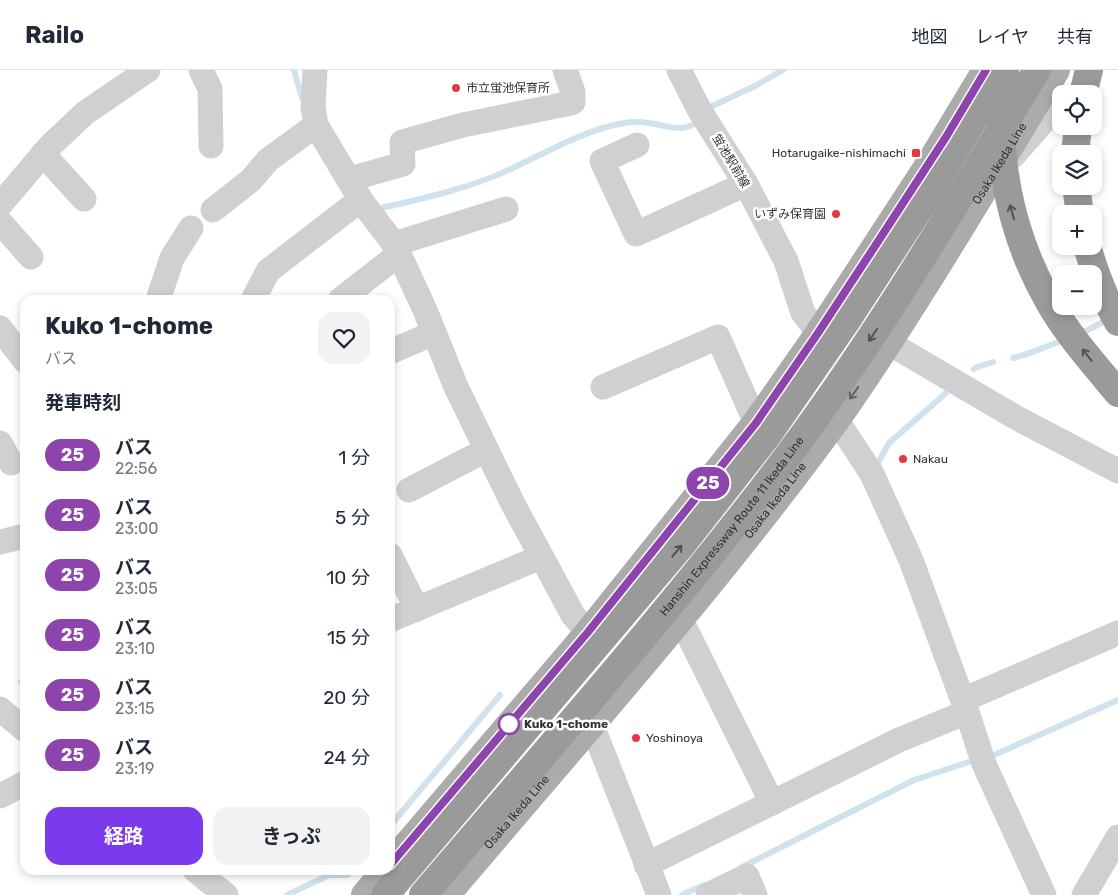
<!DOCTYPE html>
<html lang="ja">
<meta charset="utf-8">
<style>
:root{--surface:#fff;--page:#f2f2f3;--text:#1f2937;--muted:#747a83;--line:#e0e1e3;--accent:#7c3aed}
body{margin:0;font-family:Rubik,"Noto Sans JP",sans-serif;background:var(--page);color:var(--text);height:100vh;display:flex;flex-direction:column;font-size:19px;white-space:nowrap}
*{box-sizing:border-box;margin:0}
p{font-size:16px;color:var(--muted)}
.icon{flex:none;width:28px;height:28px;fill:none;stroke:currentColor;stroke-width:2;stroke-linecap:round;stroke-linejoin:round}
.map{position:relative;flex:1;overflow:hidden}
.side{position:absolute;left:20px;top:225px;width:375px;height:580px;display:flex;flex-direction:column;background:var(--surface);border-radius:15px;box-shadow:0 2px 8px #0003}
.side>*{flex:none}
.badge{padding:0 10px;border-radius:16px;font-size:18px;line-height:32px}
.fabs{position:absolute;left:1052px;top:15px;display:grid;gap:10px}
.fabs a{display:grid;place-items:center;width:50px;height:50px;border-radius:10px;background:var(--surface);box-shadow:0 2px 8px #0003;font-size:25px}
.map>.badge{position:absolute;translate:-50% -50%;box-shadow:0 0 0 2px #fff}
h2{padding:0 25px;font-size:19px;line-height:45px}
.round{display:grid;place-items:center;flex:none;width:52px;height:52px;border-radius:15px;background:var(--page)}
.summary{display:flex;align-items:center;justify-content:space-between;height:85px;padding:0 25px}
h1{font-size:24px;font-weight:700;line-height:38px}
.action{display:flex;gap:10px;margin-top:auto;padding:10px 25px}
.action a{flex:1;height:58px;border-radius:15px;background:var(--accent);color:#fff;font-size:20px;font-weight:700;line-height:58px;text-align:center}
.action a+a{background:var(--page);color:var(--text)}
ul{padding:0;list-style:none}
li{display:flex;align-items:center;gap:15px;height:60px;padding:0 25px}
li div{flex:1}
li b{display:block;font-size:19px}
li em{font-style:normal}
li .badge{min-width:55px;font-weight:700;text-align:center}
header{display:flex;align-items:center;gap:30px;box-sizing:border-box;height:70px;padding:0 25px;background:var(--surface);border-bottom:1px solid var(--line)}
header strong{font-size:24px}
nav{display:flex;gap:28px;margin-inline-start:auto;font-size:18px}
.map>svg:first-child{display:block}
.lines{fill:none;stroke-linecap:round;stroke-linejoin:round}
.stream{stroke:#cfe2ee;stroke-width:6}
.minor{stroke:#d0d0d0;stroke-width:25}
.major{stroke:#ababab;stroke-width:28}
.highway{stroke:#9a9a9a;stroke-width:28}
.highway-bridge{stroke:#9a9a9a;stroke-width:28}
.oneway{stroke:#525252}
.oneway2{stroke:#636363}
.line-casing{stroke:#fff;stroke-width:11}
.line{stroke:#8e44ad;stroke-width:8}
.poi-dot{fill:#e63946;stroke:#fff;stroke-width:2}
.stop-dot{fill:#fff;stroke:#8e44ad;stroke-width:2.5}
.labels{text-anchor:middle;stroke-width:5;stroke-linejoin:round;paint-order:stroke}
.poi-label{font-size:12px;fill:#333;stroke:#fff;text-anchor:start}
.street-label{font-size:12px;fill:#333;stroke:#fff}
.stop-label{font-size:12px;font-weight:bold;fill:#333;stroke:#fff;text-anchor:start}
</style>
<header>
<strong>Railo</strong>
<nav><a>地図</a><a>レイヤ</a><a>共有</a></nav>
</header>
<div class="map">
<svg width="1118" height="825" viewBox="0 0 1118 825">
<rect width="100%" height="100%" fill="#fff"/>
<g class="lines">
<g class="stream">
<polyline points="294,0 302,28"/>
<polyline points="708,38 757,15 783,0"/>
<path d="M377,139C417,130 457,121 495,106C535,89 573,65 614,55C626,52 637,51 648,53C665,55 681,63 696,53"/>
<polyline points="1078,265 1109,249"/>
<polyline points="1013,288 1030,283 1066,269"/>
<polyline points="974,299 977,297 993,292"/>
<polyline points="877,395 889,373 946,323"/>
<polyline points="21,612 25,610"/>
<polyline points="992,686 1118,630"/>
<polyline points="390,756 500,625"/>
<polyline points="742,797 914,710 969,692"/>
<polyline points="287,825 329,805 348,805 352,800"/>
<polyline points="682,825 704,815"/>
</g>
<g class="minor">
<polyline points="201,0 210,19 211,76"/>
<polyline points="315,0 313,37 316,55 362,132 394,174 399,184 425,240 456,317 513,434 573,545 588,563"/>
<polyline points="679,0 700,41 746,114 786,191 803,243 819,263"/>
<polyline points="637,75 602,91 636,164 746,114"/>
<polyline points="43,84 84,129"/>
<polyline points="1013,86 1061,31"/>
<polyline points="350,109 403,94 402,72 463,55 571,33 573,32 573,22 565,0"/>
<polyline points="0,135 50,76 85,43 148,0"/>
<polyline points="213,140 251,110 268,90 316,55"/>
<polyline points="0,152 31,187"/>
<polyline points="394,174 506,139"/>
<polyline points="158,230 172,188 191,158"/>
<polyline points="253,230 268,201 351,137 362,132"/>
<polyline points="340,230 399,184"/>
<polyline points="0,258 25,291"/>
<polyline points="889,273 1015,347 1118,401"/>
<polyline points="390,282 434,263"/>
<polyline points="603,317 718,267 756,353"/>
<polyline points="836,349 872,404 911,490 967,642 984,694 1044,825"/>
<polyline points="0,373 11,393"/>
<polyline points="409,420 486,380"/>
<polyline points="0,472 25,466"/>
<polyline points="390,485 417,539"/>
<polyline points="680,548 772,733"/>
<polyline points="390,550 541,487"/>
<polyline points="963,630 1118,563"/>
<polyline points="0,639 25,660"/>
<polyline points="591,653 659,825"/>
<polyline points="0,726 25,713"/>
<polyline points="646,795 899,670 967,642"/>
<polyline points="195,800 226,825"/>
<polyline points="708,825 747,806 755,825"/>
<polyline points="1084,825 1118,767"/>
</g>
<g class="major">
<polyline points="390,795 588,563 756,353 819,263 930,93 986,0"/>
<polyline points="365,825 386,800"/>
<path id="s1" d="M446,825C578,669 715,516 836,350C871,301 903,250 935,199C976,133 1016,66 1056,0"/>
</g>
<g class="highway">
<polyline points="1075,84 1078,56"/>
<polyline points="1076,116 1080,144"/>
<path d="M1087,176C1095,203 1104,228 1118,252"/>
<polyline points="385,825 680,477 767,366 847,250 927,127 1004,0"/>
<path id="s2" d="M423,825C546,681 673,538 787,387C879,264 957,131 1037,0"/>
</g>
<g class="highway-bridge">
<path d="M1005,0C993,79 1009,162 1049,232C1068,265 1094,294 1118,323"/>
<polyline points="1083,24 1089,0"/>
</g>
</g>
<defs><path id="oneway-shaft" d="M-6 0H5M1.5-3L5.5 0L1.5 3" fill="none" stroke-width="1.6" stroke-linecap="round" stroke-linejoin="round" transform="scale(1.25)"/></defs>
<g class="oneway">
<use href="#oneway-shaft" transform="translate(1012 142) rotate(-106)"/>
<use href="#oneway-shaft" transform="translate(873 265) rotate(124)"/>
<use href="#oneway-shaft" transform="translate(1087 285) rotate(-128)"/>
<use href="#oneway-shaft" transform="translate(677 481) rotate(-50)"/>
</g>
<use class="oneway2" href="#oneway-shaft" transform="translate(854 323) rotate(125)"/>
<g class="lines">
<defs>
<polyline id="line" points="390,795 588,562 756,353 818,263 879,170 946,67 986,0"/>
</defs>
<use href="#line" class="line-casing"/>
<use href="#line" class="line"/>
</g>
<g class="poi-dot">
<circle cx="456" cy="18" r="5"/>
<rect x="911" y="78" width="10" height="10" rx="2.5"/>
<circle cx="836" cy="144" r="5"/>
<circle cx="903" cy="389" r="5"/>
<circle cx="636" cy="668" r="5"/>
</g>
<circle class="stop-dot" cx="509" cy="654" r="10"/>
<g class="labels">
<g class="poi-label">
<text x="466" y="22">市立蛍池保育所</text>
<text x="906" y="87" text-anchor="end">Hotarugaike-nishimachi</text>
<text x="826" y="148" text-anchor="end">いずみ保育園</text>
<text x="913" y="393">Nakau</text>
<text x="646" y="672">Yoshinoya</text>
</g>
<g class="street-label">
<text transform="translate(731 91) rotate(59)" y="4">蛍池駅前線</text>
<text dy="4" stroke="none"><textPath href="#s1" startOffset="919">Osaka Ikeda Line</textPath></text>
<text dy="4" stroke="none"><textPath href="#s1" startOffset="514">Osaka Ikeda Line</textPath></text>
<text dy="4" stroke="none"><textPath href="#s2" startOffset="481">Hanshin Expressway Route 11 Ikeda Line</textPath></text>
<text dy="4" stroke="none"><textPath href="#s1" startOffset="109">Osaka Ikeda Line</textPath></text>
</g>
<g class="stop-label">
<text x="524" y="658">Kuko 1-chome</text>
</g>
</g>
</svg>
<div class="fabs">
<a><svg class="icon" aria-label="locate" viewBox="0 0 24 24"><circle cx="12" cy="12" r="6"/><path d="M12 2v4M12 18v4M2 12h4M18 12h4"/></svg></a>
<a><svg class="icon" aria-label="layers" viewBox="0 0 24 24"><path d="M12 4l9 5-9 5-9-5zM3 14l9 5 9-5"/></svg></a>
<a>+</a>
<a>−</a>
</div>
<b class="badge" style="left:708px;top:413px;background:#8e44ad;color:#fff">25</b>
<section class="side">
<div class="summary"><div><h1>Kuko 1-chome</h1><p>バス</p></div><a class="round"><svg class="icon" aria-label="heart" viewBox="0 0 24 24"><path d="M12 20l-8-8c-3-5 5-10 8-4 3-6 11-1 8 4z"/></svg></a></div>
<h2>発車時刻</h2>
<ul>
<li><span class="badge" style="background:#8e44ad;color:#fff">25</span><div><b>バス</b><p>22:56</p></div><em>1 分</em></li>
<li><span class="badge" style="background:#8e44ad;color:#fff">25</span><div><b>バス</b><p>23:00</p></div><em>5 分</em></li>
<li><span class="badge" style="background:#8e44ad;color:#fff">25</span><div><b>バス</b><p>23:05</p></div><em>10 分</em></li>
<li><span class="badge" style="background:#8e44ad;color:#fff">25</span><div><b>バス</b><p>23:10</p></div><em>15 分</em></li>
<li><span class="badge" style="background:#8e44ad;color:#fff">25</span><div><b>バス</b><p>23:15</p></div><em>20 分</em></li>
<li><span class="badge" style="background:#8e44ad;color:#fff">25</span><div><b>バス</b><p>23:19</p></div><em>24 分</em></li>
</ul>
<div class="action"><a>経路</a><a>きっぷ</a></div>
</section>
</div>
